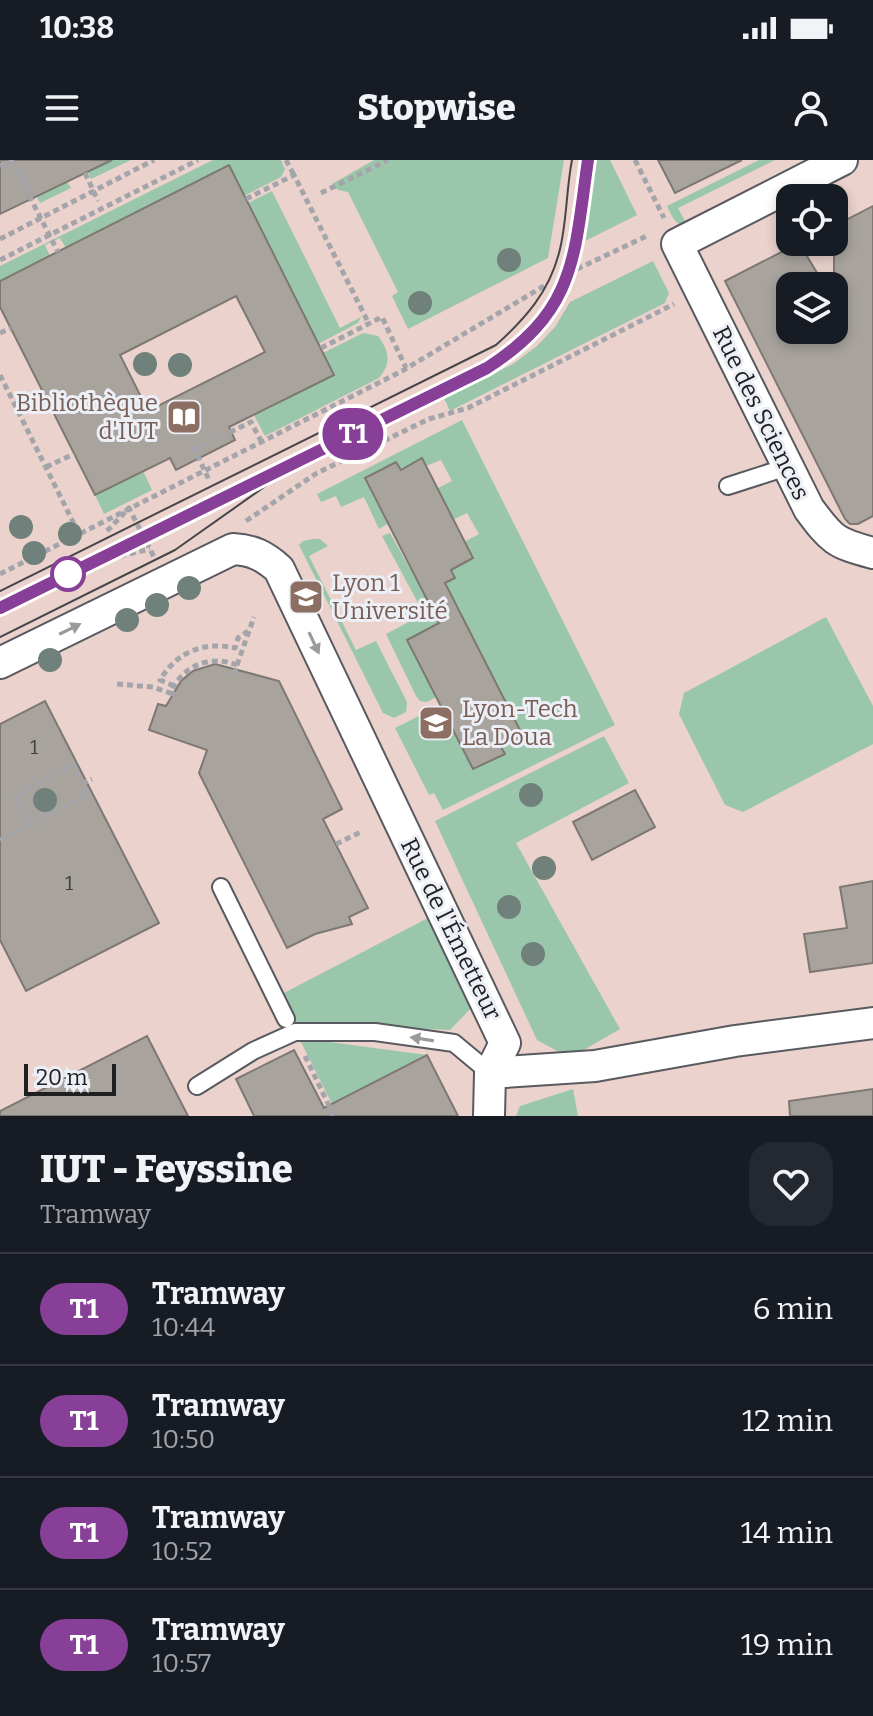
<!DOCTYPE html>
<html lang="fr">
<meta charset="utf-8">
<style>
:root{--surface:#171b24;--page:#242831;--text:#f1f3f6;--muted:#9ea1a6;--line:#363941}
body{margin:0;font-family:Bitter,serif;background:var(--page);color:var(--text);height:100vh;display:flex;flex-direction:column;font-size:30px;white-space:nowrap}
*{box-sizing:border-box;margin:0}
p{font-size:26px;color:var(--muted)}
.icon{flex:none;width:44px;height:44px;fill:none;stroke:currentColor;stroke-width:2;stroke-linecap:round;stroke-linejoin:round}
.map{position:relative;height:956px;overflow:hidden}
.drawer{display:flex;flex-direction:column;background:var(--surface);flex:1}
.drawer>*{flex:none}
.badge{padding:0 16px;border-radius:26px;font-size:28px;line-height:52px}
.controls{position:absolute;left:776px;top:24px;display:grid;gap:16px}
.controls a{display:grid;place-items:center;width:72px;height:72px;border-radius:16px;background:var(--surface);box-shadow:0 4px 12px #0003;font-size:40px}
.scale{position:absolute;left:24px;bottom:20px;width:92px;box-sizing:border-box;padding-left:8px;border:4px solid #1f1f22;border-top:0;font-size:22px;line-height:28px;white-space:nowrap;color:#1f1f22;-webkit-text-stroke:6px #edeff6;paint-order:stroke}
.map>.badge{position:absolute;translate:-50% -50%;box-shadow:0 0 0 4px #fff}
.round{display:grid;place-items:center;flex:none;width:84px;height:84px;border-radius:24px;background:var(--page)}
.headline{display:flex;align-items:center;justify-content:space-between;height:136px;padding:0 40px}
h1{font-size:38px;font-weight:800;line-height:60px}
ul{padding:0;list-style:none}
li{display:flex;align-items:center;gap:24px;height:112px;padding:0 40px;border-top:2px solid var(--line)}
li div{flex:1}
li b{display:block;font-size:30px}
li em{font-style:normal}
li .badge{min-width:88px;font-weight:700;text-align:center}
.status{display:flex;justify-content:space-between;align-items:center;height:56px;padding:0 40px;background:var(--surface);direction:ltr}
.status svg{height:22px;fill:currentColor}
header{display:flex;justify-content:space-between;align-items:center;height:104px;padding:0 40px;background:var(--surface);font-size:36px;font-weight:800}
.map>svg:first-child{display:block}
.education{fill:#ebd2cc;fill-rule:evenodd}
.green{fill:#9ac7ab}
.building{fill:#a8a39d;stroke:#7d7873;stroke-width:2;fill-rule:evenodd}
.lines{fill:none;stroke-linecap:round;stroke-linejoin:round}
.lane-casing{stroke:#585a60;stroke-width:20}
.street-casing{stroke:#585a60;stroke-width:34}
.path{stroke:#a3a5aa;stroke-width:5;stroke-dasharray:6 4;stroke-linecap:butt}
.lane{stroke:#fff;stroke-width:16}
.street{stroke:#fff;stroke-width:30}
.tram{stroke:#46464a;stroke-width:2}
.tree{fill:#6f817a}
.oneway{fill:#9a9a9c}
.line-casing{stroke:#fff;stroke-width:18}
.line{stroke:#873f98;stroke-width:12}
.stop-dot{fill:#fff;stroke:#873f98;stroke-width:4}
.labels{text-anchor:middle;stroke-width:6;stroke-linejoin:round;paint-order:stroke}
.number-label{font-size:20px;fill:#414041}
.education-label{font-size:24px;fill:#785e54;stroke:#edeff6;text-anchor:start}
.street-label{font-size:24px;fill:#1f1f22;stroke:#edeff6}
</style>
<div class="status"><b>10:38</b><svg viewBox="0 0 49 12"><path d="M0 12V9h3v3zM5 12V6h3v6zM10 12V3h3v9zM15 12V0h3v12zM26 1h20v11H26zM47 4h2v5h-2z"/></svg></div>
<header><svg class="icon" aria-label="menu" viewBox="0 0 24 24"><path d="M4 6h16M4 12h16M4 18h16"/></svg>Stopwise<svg class="icon" aria-label="person" viewBox="0 0 24 24"><circle cx="12" cy="8" r="4"/><path d="M4 21q1-7 8-7t8 7"/></svg></header>
<div class="map">
<svg width="873" height="956" viewBox="0 0 873 956">
<rect width="100%" height="100%" fill="#e0e2e9"/>
<path class="education" d="M0,0H873V956H0ZM790,38H834V82H790ZM790,126H834V170H790Z"/>
<g class="green">
<polygon points="18,0 30,0 46,32 67,22 71,28 40,43"/>
<polygon points="111,0 131,0 91,19 88,12"/>
<polygon points="213,0 281,0 285,9 281,17 244,36 229,5 66,88 60,78 45,85 50,96 0,121 0,106"/>
<polygon points="374,0 564,0 548,98 408,169 392,136 398,132 348,32 338,30 332,24"/>
<polygon points="595,0 610,0 637,55 583,82"/>
<path d="M759,0H775L678,48L688,67C675,66 672,56 667,46Z"/>
<polygon points="272,31 340,168 361,157 358,163 318,184 248,43"/>
<polygon points="653,101 669,133 665,143 450,251 444,238 513,204 537,186 555,167 570,142"/>
<path d="M363,173L378,176C389,191 392,203 379,218L265,276L254,255L334,215L323,193Z"/>
<polygon points="462,260 615,565 443,650 434,633 429,635 395,568 455,538 446,556 474,609 504,594 501,587 523,575 496,521 474,532 463,510 485,499 465,461 443,471 439,463 408,479 427,519 451,529 427,542 420,541 416,536 386,474 424,454 382,376 390,373 424,434 454,418 451,410 473,399 464,382 479,374 467,353 453,360 438,328 452,321 441,300 426,306 422,298 401,310 396,302 365,318 380,350 396,343 402,355 379,369 364,337 341,347 336,336 321,342 317,334"/>
<polygon points="143,311 152,330 104,354 95,335"/>
<polygon points="312,379 320,379 328,386 309,396 356,490 376,481 407,542 406,552 394,558 383,553 299,385 303,381"/>
<polygon points="826,457 873,546 873,584 743,652 725,645 679,554 684,533"/>
<polygon points="604,576 629,623 516,683 620,869 570,898 537,880 435,661"/>
<polygon points="428,758 472,847 450,870 297,863 282,834"/>
<polygon points="299,878 427,895 332,944"/>
<polygon points="573,929 578,956 516,956 520,946"/>
</g>
<g class="building">
<polygon points="0,0 112,0 0,54"/>
<polygon points="658,0 742,0 675,33"/>
<path d="M229,5L334,215L229,267L235,280L176,310L170,298L95,335L0,147V121ZM236,136L265,192L148,251L120,195Z"/>
<polygon points="873,46 873,356 858,364 850,364 845,359 725,121 799,83 825,126 790,126 790,170 834,170 834,66"/>
<polygon points="422,298 473,398 451,410 455,418 445,423 523,576 501,587 505,594 473,609 407,480 439,463 365,318 396,302 401,310"/>
<polygon points="215,504 279,521 342,649 323,659 368,748 349,757 352,764 315,774 287,788 199,613 207,590 149,570 158,544 166,546 181,521 193,511"/>
<polygon points="45,541 159,763 26,831 0,780 0,564"/>
<polygon points="635,630 655,667 592,700 573,662"/>
<polygon points="873,721 873,803 810,812 804,774 847,768 840,727"/>
<polygon points="147,876 188,956 0,956 0,951"/>
<polygon points="294,890 324,948 427,895 458,956 254,956 236,919"/>
<polygon points="873,929 873,956 790,956 789,941"/>
</g>
<g class="lines">
<defs>
<g id="lane">
<polyline points="728,326 787,307"/>
<polyline points="221,727 286,859"/>
<polyline points="197,926 253,891 295,872 375,872 454,883 490,913"/>
</g>
<g id="street">
<path d="M842,0L677,84L809,349C832,380 835,383 873,393"/>
<path d="M0,503L233,389C253,390 264,396 279,409L505,883L490,913L489,956"/>
<polyline points="490,913 595,906 735,881 873,863"/>
</g>
</defs>
<use href="#lane" class="lane-casing"/>
<use href="#street" class="street-casing"/>
<g class="path">
<polyline points="11,0 58,92"/>
<polyline points="286,0 294,15"/>
<polyline points="635,0 664,58"/>
<polyline points="0,6 11,1"/>
<polyline points="85,13 98,41"/>
<polyline points="321,33 388,0"/>
<polyline points="246,39 294,15 369,164"/>
<polyline points="0,79 154,0"/>
<polyline points="0,100 198,0"/>
<polyline points="577,109 649,75"/>
<polyline points="0,173 11,168"/>
<polyline points="321,188 382,157 406,208"/>
<polyline points="0,215 79,374"/>
<polyline points="193,286 210,322"/>
<polyline points="194,290 251,262 261,281"/>
<polyline points="46,307 74,294"/>
<polyline points="246,361 317,313 429,259 468,248 674,144"/>
<polyline points="107,371 129,348 154,397"/>
<polyline points="120,396 150,389"/>
<polyline points="0,414 402,211 544,126"/>
<polyline points="237,505 254,457"/>
<polyline points="117,524 153,527 170,533"/>
<path d="M174,526L160,520C177,492 203,481 235,488L238,478L248,471"/>
<path d="M175,534L170,533C183,506 209,494 237,505L233,517"/>
<polyline points="31,668 15,636 73,605 83,623"/>
<polyline points="0,680 88,634 83,623 92,619"/>
<polyline points="336,684 361,672"/>
<polyline points="305,896 334,956"/>
</g>
<use href="#lane" class="lane"/>
<use href="#street" class="street"/>
<g class="tram">
<path d="M0,431L496,185C525,159 549,132 559,93C567,64 566,30 572,0"/>
<path d="M0,448L487,208C578,150 573,96 588,0"/>
<polyline points="0,477 175,390 267,325"/>
</g>
</g>
<g class="tree">
<circle cx="509" cy="100" r="12"/>
<circle cx="420" cy="143" r="12"/>
<circle cx="145" cy="204" r="12"/>
<circle cx="180" cy="205" r="12"/>
<circle cx="21" cy="367" r="12"/>
<circle cx="70" cy="374" r="12"/>
<circle cx="34" cy="393" r="12"/>
<circle cx="189" cy="428" r="12"/>
<circle cx="157" cy="445" r="12"/>
<circle cx="127" cy="460" r="12"/>
<circle cx="50" cy="500" r="12"/>
<circle cx="531" cy="635" r="12"/>
<circle cx="45" cy="640" r="12"/>
<circle cx="544" cy="708" r="12"/>
<circle cx="509" cy="747" r="12"/>
<circle cx="533" cy="794" r="12"/>
</g>
<defs><path id="oneway-solid" d="M-6-.8H1V-3.2L6.5 0L1 3.2V.8H-6Z" transform="scale(2)"/></defs>
<g class="oneway">
<use href="#oneway-solid" transform="translate(70 469) rotate(-26)"/>
<use href="#oneway-solid" transform="translate(314 483) rotate(65)"/>
<use href="#oneway-solid" transform="translate(422 879) rotate(-171)"/>
</g>
<g class="lines">
<defs>
<path id="line" d="M0,448L487,208C577,150 574,96 588,0"/>
</defs>
<use href="#line" class="line-casing"/>
<use href="#line" class="line"/>
</g>
<defs>
<symbol id="library-square" viewBox="-11 -11 22 22"><rect x="-9" y="-9" width="18" height="18" rx="4" fill="#8d6e63" stroke="#edeff6"/><path d="M-6-4Q-3-5.5-.7-3.5V5Q-3 3-6 4ZM6-4Q3-5.5 .7-3.5V5Q3 3 6 4Z" fill="#fff"/></symbol>
<symbol id="university-square" viewBox="-11 -11 22 22"><rect x="-9" y="-9" width="18" height="18" rx="4" fill="#8d6e63" stroke="#edeff6"/><path d="M0-5L7-2L0 1L-7-2ZM-4 1L0 2.5L4 1V4Q0 6-4 4Z" fill="#fff"/></symbol>
</defs>
<g fill-rule="evenodd">
<use href="#library-square" x="164" y="237" width="40" height="40"/>
<use href="#university-square" x="286" y="417" width="40" height="40"/>
<use href="#university-square" x="416" y="543" width="40" height="40"/>
</g>
<circle class="stop-dot" cx="68" cy="414" r="16"/>
<g class="labels">
<g class="number-label">
<text x="34" y="594">1</text>
<text x="69" y="730">1</text>
</g>
<g class="education-label">
<text x="158" y="251" text-anchor="end">Bibliothèque<tspan x="158" dy="28">d'IUT</tspan></text>
<text x="332" y="431">Lyon 1<tspan x="332" dy="28">Université</tspan></text>
<text x="462" y="557">Lyon-Tech<tspan x="462" dy="28">La Doua</tspan></text>
</g>
<g class="street-label">
<text transform="translate(761 253) rotate(64)" y="8">Rue des Sciences</text>
<text transform="translate(451 769) rotate(64)" y="8">Rue de l'Émetteur</text>
</g>
</g>
</svg>
<div class="controls">
<a><svg class="icon" aria-label="locate" viewBox="0 0 24 24"><circle cx="12" cy="12" r="6"/><path d="M12 2v4M12 18v4M2 12h4M18 12h4"/></svg></a>
<a><svg class="icon" aria-label="layers" viewBox="0 0 24 24"><path d="M12 4l9 5-9 5-9-5zM3 14l9 5 9-5"/></svg></a>
</div>
<div class="scale">20 m</div>
<b class="badge" style="left:353px;top:274px;background:#873f98;color:#fff">T1</b>
</div>
<section class="drawer">
<div class="headline"><div><h1>IUT - Feyssine</h1><p>Tramway</p></div><a class="round"><svg class="icon" aria-label="heart" viewBox="0 0 24 24"><path d="M12 20l-8-8c-3-5 5-10 8-4 3-6 11-1 8 4z"/></svg></a></div>
<ul>
<li><span class="badge" style="background:#873f98;color:#fff">T1</span><div><b>Tramway</b><p>10:44</p></div><em>6 min</em></li>
<li><span class="badge" style="background:#873f98;color:#fff">T1</span><div><b>Tramway</b><p>10:50</p></div><em>12 min</em></li>
<li><span class="badge" style="background:#873f98;color:#fff">T1</span><div><b>Tramway</b><p>10:52</p></div><em>14 min</em></li>
<li><span class="badge" style="background:#873f98;color:#fff">T1</span><div><b>Tramway</b><p>10:57</p></div><em>19 min</em></li>
</ul>
</section>
